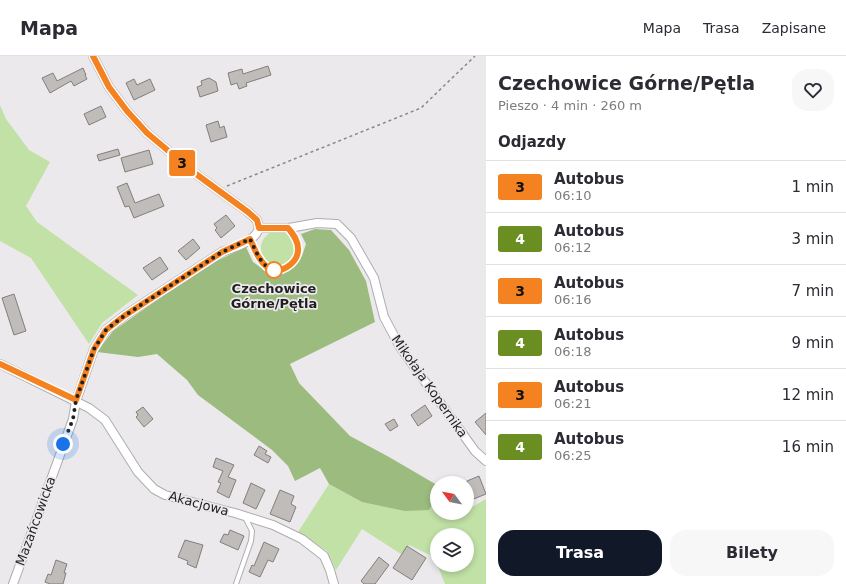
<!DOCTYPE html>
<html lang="pl">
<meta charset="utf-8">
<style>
:root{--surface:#fff;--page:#f7f7f7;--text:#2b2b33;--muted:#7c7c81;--line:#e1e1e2;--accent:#111827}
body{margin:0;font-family:"DejaVu Sans",sans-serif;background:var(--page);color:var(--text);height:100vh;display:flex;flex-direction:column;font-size:15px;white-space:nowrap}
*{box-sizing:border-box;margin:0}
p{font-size:13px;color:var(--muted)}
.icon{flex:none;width:22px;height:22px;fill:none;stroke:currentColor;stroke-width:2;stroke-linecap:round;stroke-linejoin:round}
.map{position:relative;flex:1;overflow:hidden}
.drawer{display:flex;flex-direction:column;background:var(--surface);width:360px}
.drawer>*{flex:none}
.badge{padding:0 8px;border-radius:3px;font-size:14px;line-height:26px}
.needle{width:26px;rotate:302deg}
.tools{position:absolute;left:430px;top:420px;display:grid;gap:8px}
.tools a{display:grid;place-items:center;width:44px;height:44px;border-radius:50%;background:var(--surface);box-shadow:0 2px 6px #0003;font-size:20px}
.you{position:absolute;width:20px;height:20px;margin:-10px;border:3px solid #fff;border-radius:50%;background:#1a73e8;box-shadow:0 0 0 6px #1a73e833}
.map>.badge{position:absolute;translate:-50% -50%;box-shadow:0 0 0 2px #fff}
h2{padding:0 12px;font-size:15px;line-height:36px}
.round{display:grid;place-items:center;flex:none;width:42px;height:42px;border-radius:16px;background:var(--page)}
.summary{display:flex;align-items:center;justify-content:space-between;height:68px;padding:0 12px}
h1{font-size:19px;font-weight:700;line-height:30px}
.primary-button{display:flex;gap:8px;margin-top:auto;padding:8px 12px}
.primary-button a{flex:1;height:46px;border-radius:16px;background:var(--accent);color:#fff;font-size:16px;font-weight:700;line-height:46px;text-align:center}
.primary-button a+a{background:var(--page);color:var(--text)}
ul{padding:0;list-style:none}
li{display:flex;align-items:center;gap:12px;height:52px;padding:0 12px;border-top:1px solid var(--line)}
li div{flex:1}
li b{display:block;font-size:15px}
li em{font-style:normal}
li .badge{min-width:44px;font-weight:700;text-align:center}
header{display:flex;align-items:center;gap:24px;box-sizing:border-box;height:56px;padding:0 20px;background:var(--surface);border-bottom:1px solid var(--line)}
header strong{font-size:19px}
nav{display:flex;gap:22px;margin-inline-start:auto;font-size:14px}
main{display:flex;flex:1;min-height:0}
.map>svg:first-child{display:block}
.green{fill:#c1e1a6;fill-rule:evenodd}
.forest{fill:#9bbb7f}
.building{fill:#bfbcb9;stroke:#817e7b}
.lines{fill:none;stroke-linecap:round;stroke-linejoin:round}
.lane-casing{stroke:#aeacaf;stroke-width:6}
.street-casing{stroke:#aeacaf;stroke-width:10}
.path{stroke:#898789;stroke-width:1.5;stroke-dasharray:3 3;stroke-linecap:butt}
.lane{stroke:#fff;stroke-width:4}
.street{stroke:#fff;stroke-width:8}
.line-casing{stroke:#fff;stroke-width:9}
.line{stroke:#f58220;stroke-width:6}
.walk{stroke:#201f20;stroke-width:4;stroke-dasharray:0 7.2}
.stop-dot{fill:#fff;stroke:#f58220;stroke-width:2}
.labels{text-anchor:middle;stroke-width:3.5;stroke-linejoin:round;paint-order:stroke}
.stop-label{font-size:13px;font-weight:bold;fill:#201f20;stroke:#ece9ec}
.street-label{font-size:13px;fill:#201f20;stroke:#ece9ec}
</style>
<header>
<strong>Mapa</strong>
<nav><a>Mapa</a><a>Trasa</a><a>Zapisane</a></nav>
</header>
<main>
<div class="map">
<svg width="486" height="528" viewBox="0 0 486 528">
<rect width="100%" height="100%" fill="#ece9ec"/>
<g class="green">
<polygon points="0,49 6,63 29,94 50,106 26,150 37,166 138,239 102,267 89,288 31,202 0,185"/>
<circle cx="278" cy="192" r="17"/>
<path d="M329,428L362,446L429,454L435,445L437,447V457H448L453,461L461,457H467V454L486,443V528H445L439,513L430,499L409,489L401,498L362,473L336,514L327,495L298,476ZM437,479H467V509H437Z"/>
</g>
<polygon class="forest" points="315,173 331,174 349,194 366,225 375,266 290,308 299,327 350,380 389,401 437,429 437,442 429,454 405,455 362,446 329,428 320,412 295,425 288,410 272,394 198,339 187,324 157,298 138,301 97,296 113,275 204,211 246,191 253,206 269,217 288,215 302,200 306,188 301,178"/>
<g class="building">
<polygon points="268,10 271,19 246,27 247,30 239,33 237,27 231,29 228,17 242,13 243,18"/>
<polygon points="83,12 86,19 85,19 87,23 74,30 71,25 50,37 42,22 53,17 57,25"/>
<polygon points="209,22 216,26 218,35 200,41 197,31 202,29 201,25"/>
<polygon points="134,23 137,29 150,23 155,34 134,44 126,27"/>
<polygon points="101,50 106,61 89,69 84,58"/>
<polygon points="218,65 220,72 224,70 227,81 211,86 206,69"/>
<polygon points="118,93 120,99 99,105 97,99"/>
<polygon points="149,94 153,108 125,116 121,102"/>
<polygon points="127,127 135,147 159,138 164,150 134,162 129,150 125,151 117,131"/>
<polygon points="226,159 235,170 221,182 215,174 217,172 214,168"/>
<polygon points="193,183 200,192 186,204 178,195"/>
<polygon points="160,201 168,213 152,224 143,212"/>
<polygon points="14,238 26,275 14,279 2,242"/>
<polygon points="425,349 432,360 418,370 411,359"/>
<polygon points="143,351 153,363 144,371 136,361 138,359 136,356"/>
<polygon points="486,357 486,379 475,366"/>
<polygon points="394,363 398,370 390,375 385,368"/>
<polygon points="259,390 267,395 265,398 271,401 268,407 254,399"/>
<polygon points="216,402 234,409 228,421 236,424 229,442 217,436 221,427 218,426 223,415 213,411"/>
<polygon points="479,420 486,438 471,444 467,433 467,425"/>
<polygon points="251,427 265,434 256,453 243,447"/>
<polygon points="280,434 294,440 291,448 296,451 290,466 270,458"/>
<polygon points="230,474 244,480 238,494 220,486 224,478 228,479"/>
<polygon points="185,484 203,489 196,512 187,508 188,505 178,501"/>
<polygon points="264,486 279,493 273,506 268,504 260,521 249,516 252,509 254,510"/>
<polygon points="407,490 426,502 412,524 393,512"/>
<polygon points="379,501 389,509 375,528 364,528 361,525"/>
<polygon points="56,504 67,508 64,517 66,517 63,528 50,528 45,526 48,518 51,519"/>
</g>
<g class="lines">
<defs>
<g id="lane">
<path d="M250,184C255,194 259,205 269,212C280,220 297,207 298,195C299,186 294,179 289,173"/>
<polyline points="236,528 251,485 252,475 245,461"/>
</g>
<g id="street">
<polyline points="93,0 109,31 127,55 147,77 196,118 248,156 257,164 259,172"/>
<polyline points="259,172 289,172 317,167 337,168 351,182 374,222 384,261 400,291 475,395 486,405"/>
<polyline points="0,308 89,352 105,364 138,416 154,433 165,439 235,457 273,469 302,483 324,500 330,514 334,528"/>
<path d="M13,528L73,363L76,345L94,293L106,274L124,260L222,196C235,191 255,186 259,172"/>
</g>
</defs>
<use href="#lane" class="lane-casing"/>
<use href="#street" class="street-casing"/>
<polyline class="path" points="227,130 421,52 475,0"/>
<use href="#lane" class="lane"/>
<use href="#street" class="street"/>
</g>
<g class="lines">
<defs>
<path id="line" d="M0,308L76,344L94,293L106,274L124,260L222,196L250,183C255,194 259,205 268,212C280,220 297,207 298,195C299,186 294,179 288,172H259L257,164L248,156L196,118L147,77L127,55L109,31L93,0"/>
</defs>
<use href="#line" class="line-casing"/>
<use href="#line" class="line"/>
<path class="walk" d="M63,388L73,363L76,344L94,293L106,274L124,260L222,196L250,183C256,195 261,211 274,214"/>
</g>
<circle class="stop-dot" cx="274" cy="214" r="8"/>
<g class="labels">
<g class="stop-label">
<text x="274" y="237">Czechowice<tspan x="274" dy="15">Górne/Pętla</tspan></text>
</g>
<g class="street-label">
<text transform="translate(430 330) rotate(55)" y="5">Mikołaja Kopernika</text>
<text transform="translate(199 447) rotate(15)" y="5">Akacjowa</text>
<text transform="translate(35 465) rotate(-70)" y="5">Mazańcowicka</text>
</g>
</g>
</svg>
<div class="tools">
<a><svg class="needle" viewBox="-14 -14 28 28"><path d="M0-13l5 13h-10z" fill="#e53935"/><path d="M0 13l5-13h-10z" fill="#7c7c81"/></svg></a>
<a><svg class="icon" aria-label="layers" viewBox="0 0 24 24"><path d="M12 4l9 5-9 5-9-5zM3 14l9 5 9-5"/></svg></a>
</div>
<div class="you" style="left:63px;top:388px"></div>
<b class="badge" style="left:182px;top:107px;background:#f58220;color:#111">3</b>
</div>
<section class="drawer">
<div class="summary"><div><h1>Czechowice Górne/Pętla</h1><p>Pieszo · 4 min · 260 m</p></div><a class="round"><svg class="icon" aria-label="heart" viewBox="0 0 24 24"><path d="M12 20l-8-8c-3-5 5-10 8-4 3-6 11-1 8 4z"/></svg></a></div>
<h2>Odjazdy</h2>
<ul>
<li><span class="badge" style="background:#f58220;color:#111">3</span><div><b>Autobus</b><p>06:10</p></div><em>1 min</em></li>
<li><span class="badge" style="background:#6b8e23;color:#fff">4</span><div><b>Autobus</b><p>06:12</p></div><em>3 min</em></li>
<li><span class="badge" style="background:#f58220;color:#111">3</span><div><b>Autobus</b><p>06:16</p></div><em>7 min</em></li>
<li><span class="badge" style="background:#6b8e23;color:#fff">4</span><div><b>Autobus</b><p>06:18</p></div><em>9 min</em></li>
<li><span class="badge" style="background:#f58220;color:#111">3</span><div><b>Autobus</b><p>06:21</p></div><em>12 min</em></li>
<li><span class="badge" style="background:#6b8e23;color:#fff">4</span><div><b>Autobus</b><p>06:25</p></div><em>16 min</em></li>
</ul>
<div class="primary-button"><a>Trasa</a><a>Bilety</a></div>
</section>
</main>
